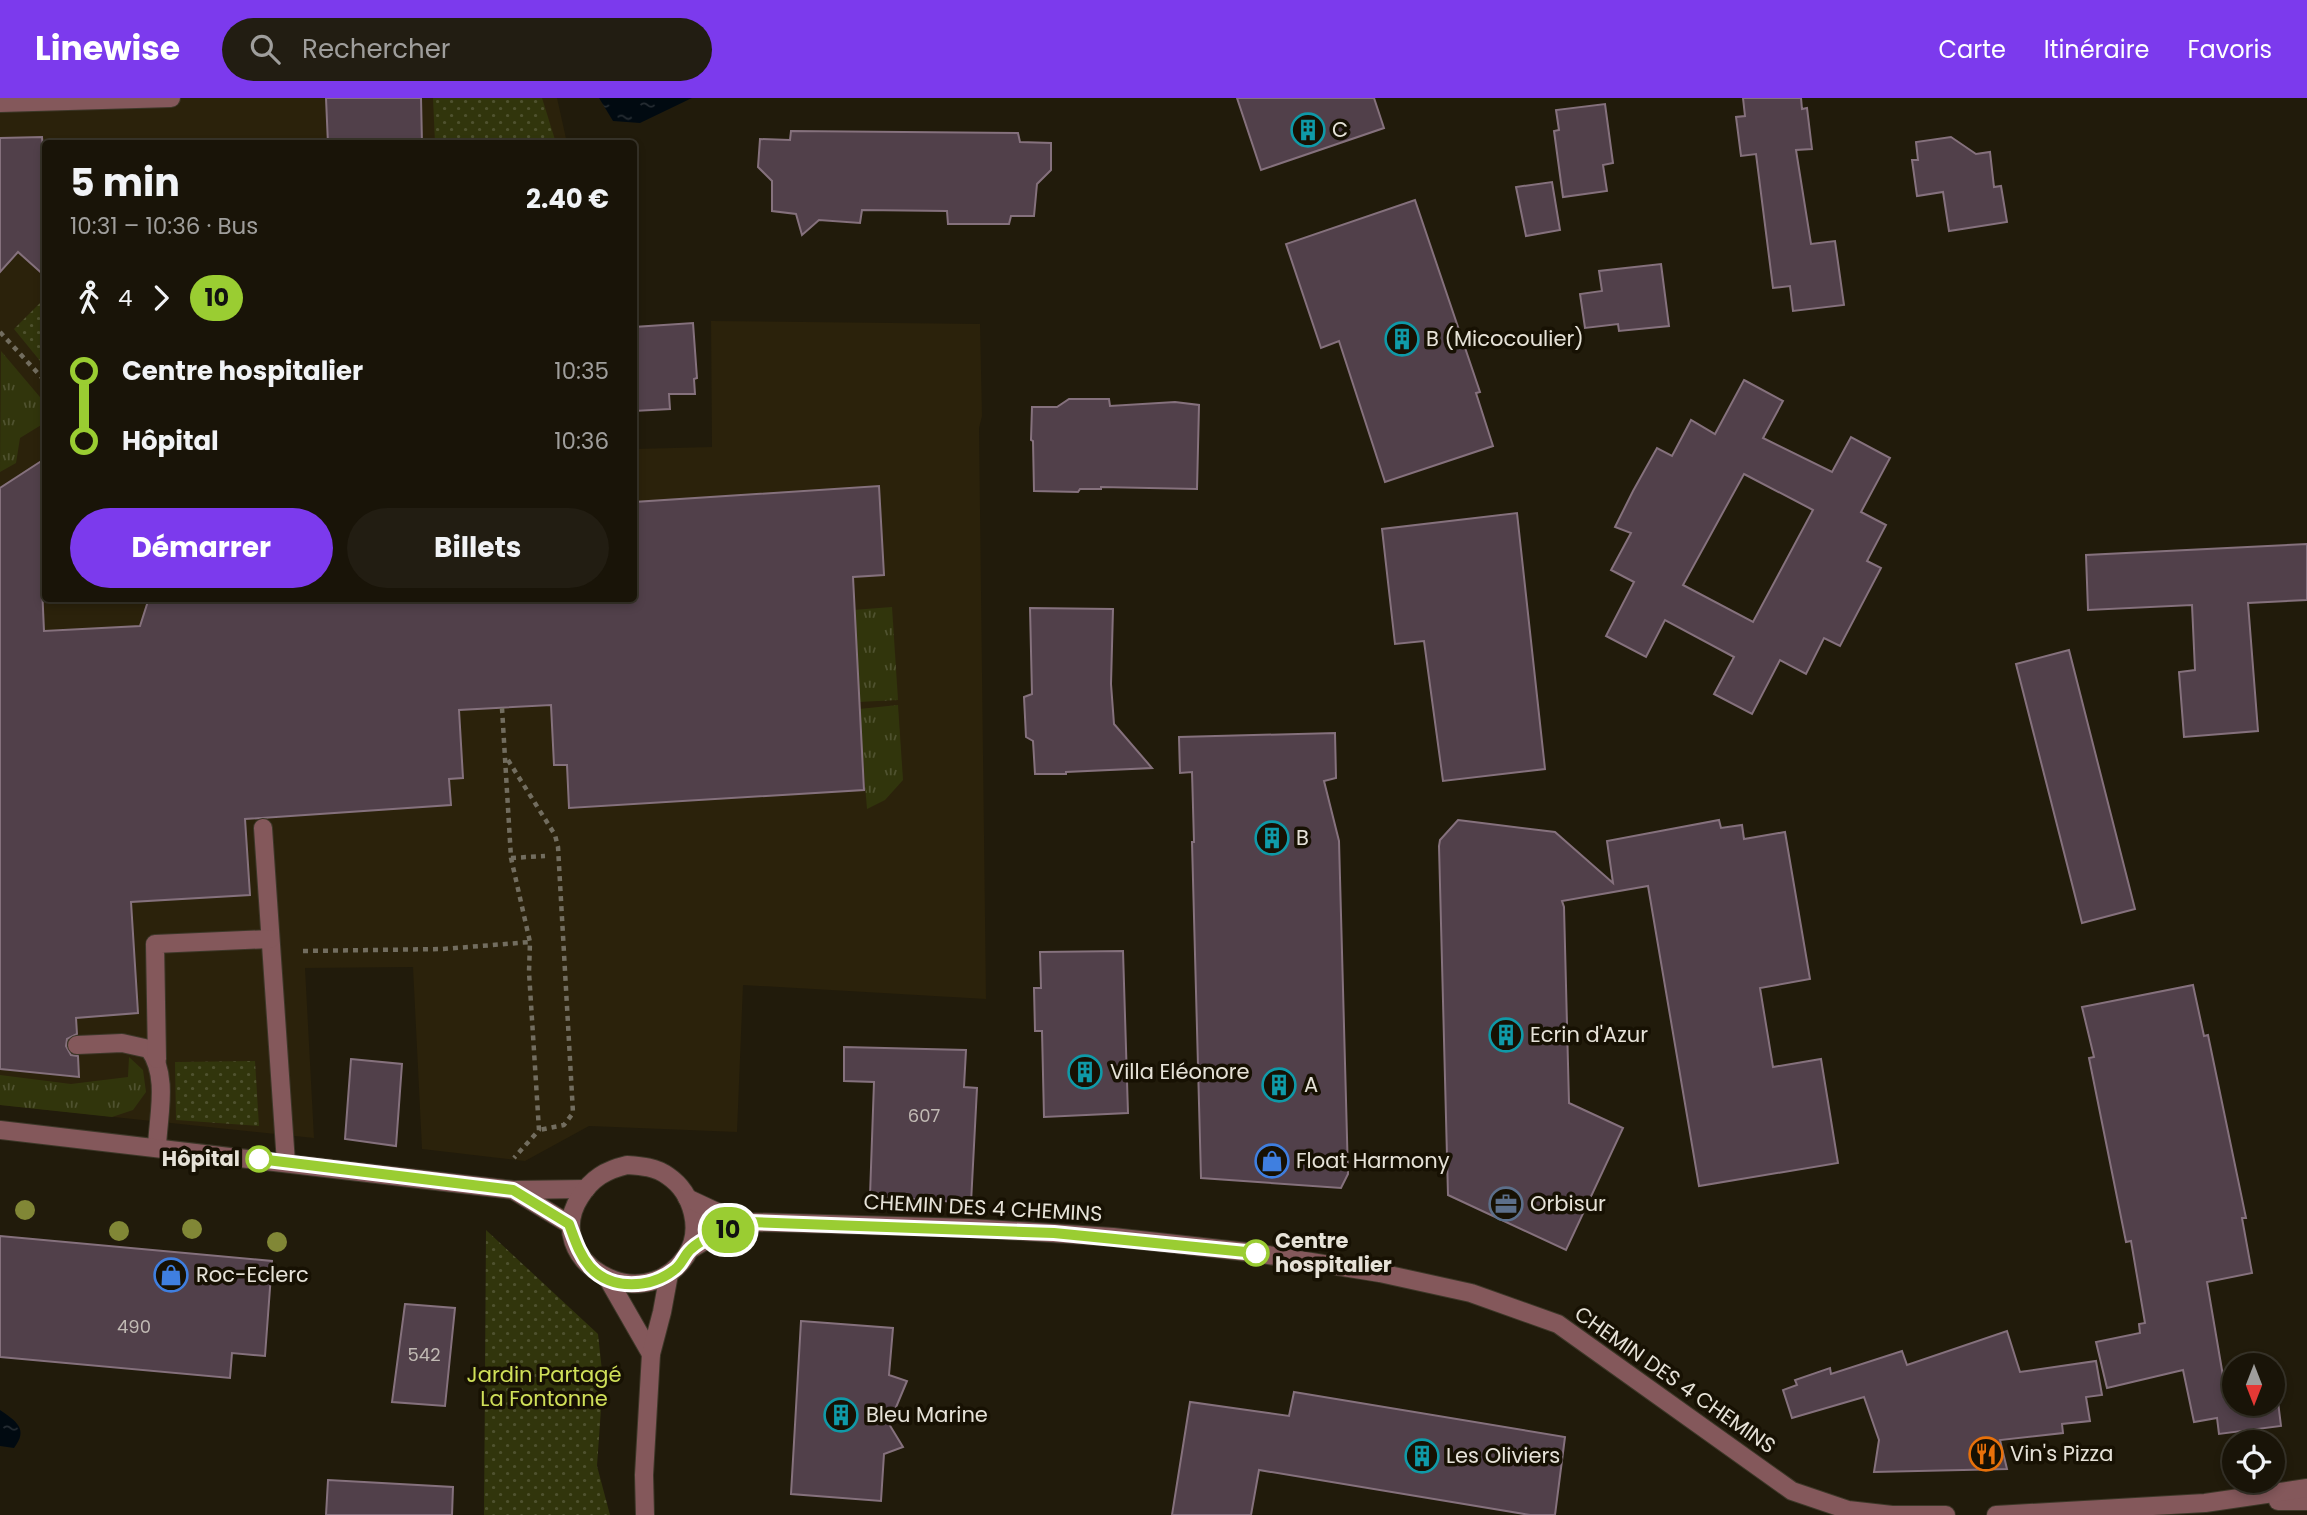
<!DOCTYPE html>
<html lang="fr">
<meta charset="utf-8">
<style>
:root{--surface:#191408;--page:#221d12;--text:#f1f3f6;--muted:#9f9e9c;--line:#373329;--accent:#7c3aed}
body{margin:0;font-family:Poppins,sans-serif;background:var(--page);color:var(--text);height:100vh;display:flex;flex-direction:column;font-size:26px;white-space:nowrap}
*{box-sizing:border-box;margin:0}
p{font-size:23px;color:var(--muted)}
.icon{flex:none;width:38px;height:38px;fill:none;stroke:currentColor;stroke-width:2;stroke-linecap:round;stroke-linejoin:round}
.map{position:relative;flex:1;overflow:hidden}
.drawer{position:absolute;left:42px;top:42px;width:595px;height:462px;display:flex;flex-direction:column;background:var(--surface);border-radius:7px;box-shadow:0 4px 10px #0003,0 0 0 2px var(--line)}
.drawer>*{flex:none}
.badge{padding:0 14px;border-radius:23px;font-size:24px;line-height:46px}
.needle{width:46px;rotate:180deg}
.controls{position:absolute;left:2222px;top:1255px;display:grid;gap:14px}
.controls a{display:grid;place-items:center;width:63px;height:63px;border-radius:50%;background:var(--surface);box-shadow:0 4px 10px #0003,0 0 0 2px var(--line);font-size:35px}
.map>.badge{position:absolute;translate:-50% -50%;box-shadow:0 0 0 4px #fff}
.legs{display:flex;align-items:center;gap:10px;height:77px;padding:0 28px;font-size:23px}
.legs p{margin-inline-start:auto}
.overview{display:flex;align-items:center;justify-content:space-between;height:119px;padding:0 28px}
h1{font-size:38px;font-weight:700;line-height:52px}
.button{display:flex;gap:14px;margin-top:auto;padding:14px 28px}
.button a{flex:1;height:80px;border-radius:42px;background:var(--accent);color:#fff;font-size:28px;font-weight:700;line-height:80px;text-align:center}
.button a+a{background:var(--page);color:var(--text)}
ul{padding:0 28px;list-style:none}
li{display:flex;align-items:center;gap:24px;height:70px;font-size:26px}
li i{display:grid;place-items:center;width:10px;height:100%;margin:0 9px;background:currentColor}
li i::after{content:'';width:18px;height:18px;margin:-9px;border:5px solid;border-radius:50%;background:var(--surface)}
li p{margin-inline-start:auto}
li:first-child i{background:linear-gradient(#0000 50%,currentColor 0)}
li:last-child i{background:linear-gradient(currentColor 50%,#0000 0)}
header{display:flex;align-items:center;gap:42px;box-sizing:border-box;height:98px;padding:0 35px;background:var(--accent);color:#fff}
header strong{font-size:33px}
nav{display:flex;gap:38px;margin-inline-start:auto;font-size:24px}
.search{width:490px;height:63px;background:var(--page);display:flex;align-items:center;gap:18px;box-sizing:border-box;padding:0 24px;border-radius:38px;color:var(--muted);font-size:26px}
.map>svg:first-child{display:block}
.built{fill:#2b220b}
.grass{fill:url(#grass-tufts)}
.garden{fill:url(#garden-dots)}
.water{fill:url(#water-ripples)}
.building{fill:#51404a;stroke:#85717d;stroke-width:2;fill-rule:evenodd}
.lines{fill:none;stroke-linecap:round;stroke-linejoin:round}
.lane-casing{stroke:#3d3728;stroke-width:20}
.street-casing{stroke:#3d3728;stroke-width:20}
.path{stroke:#726d5f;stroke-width:4.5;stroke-dasharray:5 5;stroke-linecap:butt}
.lane{stroke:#84585b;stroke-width:18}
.street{stroke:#84585b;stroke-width:18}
.tree{fill:#818736}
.line-1-casing{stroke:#fff;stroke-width:16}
.line-1{stroke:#9acd32;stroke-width:10}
.stop-1-dot{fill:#fff;stroke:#9acd32;stroke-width:3.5}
.labels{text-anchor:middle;stroke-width:7;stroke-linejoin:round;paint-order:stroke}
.number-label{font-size:18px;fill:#c1bab4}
.poi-label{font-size:21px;fill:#e6e2d8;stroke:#171103;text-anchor:start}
.stop-label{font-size:21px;font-weight:bold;fill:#e6e2d8;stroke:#171103;text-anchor:end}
.street-label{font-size:21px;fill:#e6e2d8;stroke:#171103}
.park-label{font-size:21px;fill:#d0e059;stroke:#171103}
</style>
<header>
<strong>Linewise</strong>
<div class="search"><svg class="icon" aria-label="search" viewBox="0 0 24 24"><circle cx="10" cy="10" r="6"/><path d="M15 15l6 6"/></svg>Rechercher</div>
<nav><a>Carte</a><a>Itinéraire</a><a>Favoris</a></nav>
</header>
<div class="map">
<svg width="2307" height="1417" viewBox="0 0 2307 1417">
<defs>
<pattern id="grass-tufts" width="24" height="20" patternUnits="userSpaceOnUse" patternTransform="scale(1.75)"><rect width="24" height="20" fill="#31350c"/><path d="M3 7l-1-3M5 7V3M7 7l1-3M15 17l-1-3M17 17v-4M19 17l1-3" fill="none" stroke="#4f522f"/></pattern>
<pattern id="garden-dots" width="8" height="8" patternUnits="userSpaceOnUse" patternTransform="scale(1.75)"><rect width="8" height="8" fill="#31350c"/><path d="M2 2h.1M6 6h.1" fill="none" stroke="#4f522f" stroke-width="1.8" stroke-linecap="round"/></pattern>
<pattern id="water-ripples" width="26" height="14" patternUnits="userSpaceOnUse" patternTransform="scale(1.75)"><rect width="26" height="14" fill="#010a11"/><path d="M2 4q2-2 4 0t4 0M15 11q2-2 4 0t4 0" fill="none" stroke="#262d33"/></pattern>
</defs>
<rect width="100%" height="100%" fill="#211b0b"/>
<polygon class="built" points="0,0 557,0 567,45 46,46 46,500 634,500 634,351 712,349 711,223 980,226 982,318 979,330 986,901 743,887 737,1034 589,1028 525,1063 422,1051 413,869 305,870 314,1040 0,1007"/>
<g class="grass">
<polygon points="1,253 45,305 46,324 20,340 16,365 0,374"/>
<polygon points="892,509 898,602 858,604 853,512"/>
<polygon points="898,607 903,682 885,702 867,711 859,611"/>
<polygon points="129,959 143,972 146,994 133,1012 112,1019 0,1007 0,977 71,986 128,979"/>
</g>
<g class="garden">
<polygon points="433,0 542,0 556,45 435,45"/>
<polygon points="45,200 45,269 14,231"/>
<polygon points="255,963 259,1028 176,1022 175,964"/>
<polygon points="486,1132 598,1236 603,1282 597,1368 610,1417 484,1417"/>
</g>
<g class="water">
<polygon points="599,0 692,0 640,25 613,23"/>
<path d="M0,1312C16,1323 29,1331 14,1350L0,1348Z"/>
</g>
<g class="building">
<polygon points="326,0 421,0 422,46 328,46"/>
<polygon points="1237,0 1374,0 1384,30 1261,72"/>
<polygon points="1743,0 1801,0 1802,11 1807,10 1812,51 1796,52 1811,146 1835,143 1844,207 1793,213 1790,188 1773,190 1756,56 1741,58 1736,19 1745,18"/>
<polygon points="1605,6 1613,65 1603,67 1607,93 1563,99 1554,33 1559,32 1556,12"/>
<polygon points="791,33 1018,35 1020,44 1051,45 1051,72 1037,86 1034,118 1011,118 1009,126 948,126 947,113 862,112 860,125 819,122 802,137 796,116 772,113 772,83 758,69 760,41 790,42"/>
<polygon points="42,39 43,51 46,51 46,179 18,154 0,174 0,40"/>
<polygon points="1951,39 1976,56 1990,54 1994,89 2001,88 2007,124 1949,133 1943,94 1917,98 1912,62 1918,62 1916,44"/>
<polygon points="1552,84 1560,132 1526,138 1516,89"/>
<polygon points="1415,102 1480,294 1476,295 1493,348 1385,384 1339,243 1321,250 1286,146"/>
<polygon points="1661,166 1669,228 1619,233 1618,226 1585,230 1580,196 1602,193 1599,173"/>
<polygon points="693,225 697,280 694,281 695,296 669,296 670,311 634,313 634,229"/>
<path d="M1744,282L1783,303L1763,340L1832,374L1851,339L1890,360L1861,414L1886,427L1867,463L1881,470L1840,548L1824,540L1806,576L1780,562L1752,616L1714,596L1734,559L1665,522L1646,559L1606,538L1634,484L1611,472L1631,435L1615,429L1633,393L1657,350L1672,358L1691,322L1715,336ZM1744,376L1813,412L1753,524L1683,487Z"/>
<polygon points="1069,301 1109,301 1110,308 1175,304 1199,307 1197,391 1101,389 1101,391 1080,391 1078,394 1034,393 1033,343 1031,342 1032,309 1057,309"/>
<polygon points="46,360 46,463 41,466 44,533 140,528 149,500 634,500 634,404 879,388 884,477 853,479 864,692 569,710 567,667 554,667 551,607 459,612 463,680 449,681 451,707 245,721 250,797 131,804 138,915 76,920 77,936 67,941 66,948 71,957 78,958 79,979 0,971 0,390"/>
<polygon points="1517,415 1545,671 1443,683 1424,543 1395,546 1382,431"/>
<polygon points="2307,446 2307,502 2248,505 2258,633 2184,639 2179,574 2195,572 2192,507 2088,512 2086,457"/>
<polygon points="1030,510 1113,511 1111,586 1114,626 1152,670 1066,674 1066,676 1035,676 1033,643 1026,639 1024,599 1032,596"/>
<polygon points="2069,552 2135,811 2082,825 2016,566"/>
<polygon points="1335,635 1336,680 1324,683 1339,743 1348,1076 1341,1090 1201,1080 1192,744 1194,744 1192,674 1180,675 1179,639"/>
<polygon points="1458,722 1555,734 1613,785 1607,743 1719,722 1721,730 1742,727 1744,741 1785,734 1810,881 1760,890 1773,969 1821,961 1838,1065 1699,1088 1648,788 1562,803 1564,809 1569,1005 1623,1030 1566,1152 1448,1097 1439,748 1440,742"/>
<polygon points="1123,853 1128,1015 1044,1019 1042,933 1035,933 1034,890 1041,890 1040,854"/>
<polygon points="2193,887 2204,938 2208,937 2246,1120 2242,1120 2252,1175 2207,1184 2223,1278 2235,1276 2235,1306 2273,1306 2274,1271 2281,1328 2219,1336 2217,1320 2194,1324 2183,1272 2107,1290 2096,1244 2140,1235 2139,1226 2145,1225 2131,1143 2126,1144 2089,960 2094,959 2082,909"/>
<polygon points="844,949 966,952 964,989 977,990 971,1105 870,1098 874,984 844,983"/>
<polygon points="351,961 402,966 396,1048 345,1041"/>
<polygon points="0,1138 272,1163 265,1258 232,1255 230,1280 0,1259"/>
<polygon points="405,1206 455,1210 445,1308 392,1304"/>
<polygon points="801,1223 893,1230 889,1277 907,1283 889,1326 903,1349 884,1356 881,1403 791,1396"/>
<polygon points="2007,1233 2020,1274 2096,1263 2102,1297 2086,1299 2090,1323 2062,1326 2063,1335 2000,1342 2007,1371 1874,1374 1879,1342 1864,1299 1792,1320 1783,1292 1797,1287 1795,1282 1830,1270 1831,1276 1902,1253 1907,1267"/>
<polygon points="1294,1294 1565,1339 1555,1417 1530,1417 1259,1372 1251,1417 1172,1417 1190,1304 1289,1318"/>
<polygon points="328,1382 453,1389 452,1417 326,1417"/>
</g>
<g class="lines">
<defs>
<g id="lane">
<polyline points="0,5 171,0"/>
<polyline points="263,730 286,1065"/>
<path d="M77,947L122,945L149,951C169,978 158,1018 157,1049"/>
<polyline points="157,961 155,846 270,841"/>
</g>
<g id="street">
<polyline points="0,1032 513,1092 586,1091"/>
<path d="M627,1067C642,1068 656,1069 668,1078C693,1095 703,1133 686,1158C641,1223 540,1161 580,1099C592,1080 606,1072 627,1067Z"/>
<polyline points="513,1092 569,1126"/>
<polyline points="687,1100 717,1114 749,1124 971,1130 1113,1139 1256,1155 1380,1175 1471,1195 1558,1226 1792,1393 1848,1412 1892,1417 1946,1417"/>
<polyline points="691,1151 715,1137 749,1124"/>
<polyline points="608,1181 651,1256"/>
<polyline points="2278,1403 2307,1403"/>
<polyline points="645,1417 644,1377 651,1256 662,1214 669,1176"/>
<polyline points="1996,1417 2205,1405 2307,1390"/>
</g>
</defs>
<use href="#lane" class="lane-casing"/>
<use href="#street" class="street-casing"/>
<g class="path">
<polyline points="0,234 46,284"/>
<polyline points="502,610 511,760 530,844 529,874 539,1032 514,1060"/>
<polyline points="508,662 555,737 558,749 573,1015 564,1027 539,1032"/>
<polyline points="511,760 545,758"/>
<polyline points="303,853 443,851 530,844"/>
</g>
<use href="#lane" class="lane"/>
<use href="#street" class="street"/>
</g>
<g class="tree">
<circle cx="25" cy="1112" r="10"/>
<circle cx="192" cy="1131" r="10"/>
<circle cx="119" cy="1133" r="10"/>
<circle cx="277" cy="1144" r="10"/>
</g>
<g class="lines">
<defs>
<path id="line-1" d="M259,1061L513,1092L569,1126C575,1142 579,1156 590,1169C612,1193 651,1190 674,1172C682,1167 684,1157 691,1151C706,1137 731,1131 749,1124L1054,1135L1256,1155"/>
</defs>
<use href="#line-1" class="line-1-casing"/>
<use href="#line-1" class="line-1"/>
</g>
<defs>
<symbol id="building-ring" viewBox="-11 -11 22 22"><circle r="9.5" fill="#171103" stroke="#0f9aa8" stroke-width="1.5"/><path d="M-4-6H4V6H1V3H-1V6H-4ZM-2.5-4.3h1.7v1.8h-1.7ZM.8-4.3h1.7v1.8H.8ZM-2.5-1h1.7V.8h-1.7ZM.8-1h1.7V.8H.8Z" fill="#0f9aa8"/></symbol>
<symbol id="shop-ring" viewBox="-11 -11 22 22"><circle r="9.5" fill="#171103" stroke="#3f7fe0" stroke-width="1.5"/><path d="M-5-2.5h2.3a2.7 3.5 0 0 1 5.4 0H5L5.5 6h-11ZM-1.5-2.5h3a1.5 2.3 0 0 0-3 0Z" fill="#3f7fe0"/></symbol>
<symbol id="office-ring" viewBox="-11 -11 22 22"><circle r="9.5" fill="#171103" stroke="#5c6f8a" stroke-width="1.5"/><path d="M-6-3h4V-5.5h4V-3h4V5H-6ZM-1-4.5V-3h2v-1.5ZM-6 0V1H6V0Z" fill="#5c6f8a"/></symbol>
<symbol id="restaurant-ring" viewBox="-11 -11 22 22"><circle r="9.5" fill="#171103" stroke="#e8710a" stroke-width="1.5"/><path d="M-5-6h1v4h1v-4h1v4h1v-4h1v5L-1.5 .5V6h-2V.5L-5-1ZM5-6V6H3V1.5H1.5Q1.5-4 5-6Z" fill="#e8710a"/></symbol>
</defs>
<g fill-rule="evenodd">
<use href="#building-ring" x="1289" y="13" width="38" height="38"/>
<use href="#building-ring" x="1383" y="222" width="38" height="38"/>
<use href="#building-ring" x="1253" y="721" width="38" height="38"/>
<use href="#building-ring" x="1487" y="918" width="38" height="38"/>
<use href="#building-ring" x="1066" y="955" width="38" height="38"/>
<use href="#building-ring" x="1260" y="968" width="38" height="38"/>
<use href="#shop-ring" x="1253" y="1044" width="38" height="38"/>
<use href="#office-ring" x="1487" y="1087" width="38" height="38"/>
<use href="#shop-ring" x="152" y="1158" width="38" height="38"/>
<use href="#building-ring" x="822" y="1298" width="38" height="38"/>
<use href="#restaurant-ring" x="1967" y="1337" width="38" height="38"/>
<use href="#building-ring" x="1403" y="1339" width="38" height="38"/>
</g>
<g class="stop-1-dot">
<circle cx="259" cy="1061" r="12"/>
<circle cx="1256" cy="1155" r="12"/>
</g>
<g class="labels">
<g class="number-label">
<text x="924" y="1024">607</text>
<text x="134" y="1235">490</text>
<text x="424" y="1263">542</text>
</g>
<g class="poi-label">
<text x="1332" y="39">C</text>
<text x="1426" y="248">B (Micocoulier)</text>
<text x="1296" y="747">B</text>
<text x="1530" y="944">Ecrin d'Azur</text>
<text x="1110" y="981">Villa Eléonore</text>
<text x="1304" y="994">A</text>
<text x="1296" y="1070">Float Harmony</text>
<text x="1530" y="1113">Orbisur</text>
<text x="196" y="1184">Roc-Eclerc</text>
<text x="866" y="1324">Bleu Marine</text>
<text x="2010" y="1363">Vin's Pizza</text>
<text x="1446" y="1365">Les Oliviers</text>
</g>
<g class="stop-label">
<text x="240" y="1068">Hôpital</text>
<text x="1275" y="1150" text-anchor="start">Centre<tspan x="1275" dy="24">hospitalier</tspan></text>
</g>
<g class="street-label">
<text transform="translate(983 1110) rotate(3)" y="7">CHEMIN DES 4 CHEMINS</text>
<text transform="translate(1675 1282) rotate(35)" y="7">CHEMIN DES 4 CHEMINS</text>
</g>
<g class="park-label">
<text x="544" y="1284">Jardin Partagé<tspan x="544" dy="24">La Fontonne</tspan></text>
</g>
</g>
</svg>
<div class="controls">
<a><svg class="needle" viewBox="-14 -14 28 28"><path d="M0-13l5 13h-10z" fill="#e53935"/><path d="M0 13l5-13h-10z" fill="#9f9e9c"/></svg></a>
<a><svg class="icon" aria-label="locate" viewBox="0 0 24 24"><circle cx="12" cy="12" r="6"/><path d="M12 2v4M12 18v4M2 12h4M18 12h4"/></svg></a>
</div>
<b class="badge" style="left:728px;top:1132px;background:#9acd32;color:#111">10</b>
<section class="drawer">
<div class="overview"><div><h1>5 min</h1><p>10:31 – 10:36 · Bus</p></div><b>2.40 €</b></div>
<div class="legs"><svg class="icon" aria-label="walk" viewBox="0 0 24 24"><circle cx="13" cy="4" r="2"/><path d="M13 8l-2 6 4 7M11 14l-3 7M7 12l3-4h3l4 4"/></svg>4<svg class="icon" aria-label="forward" viewBox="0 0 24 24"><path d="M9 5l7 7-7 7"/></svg><b class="badge" style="background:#9acd32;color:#111">10</b></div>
<ul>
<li><i style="color:#9acd32"></i><b>Centre hospitalier</b><p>10:35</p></li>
<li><i style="color:#9acd32"></i><b>Hôpital</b><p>10:36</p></li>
</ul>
<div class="button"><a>Démarrer</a><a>Billets</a></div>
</section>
</div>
